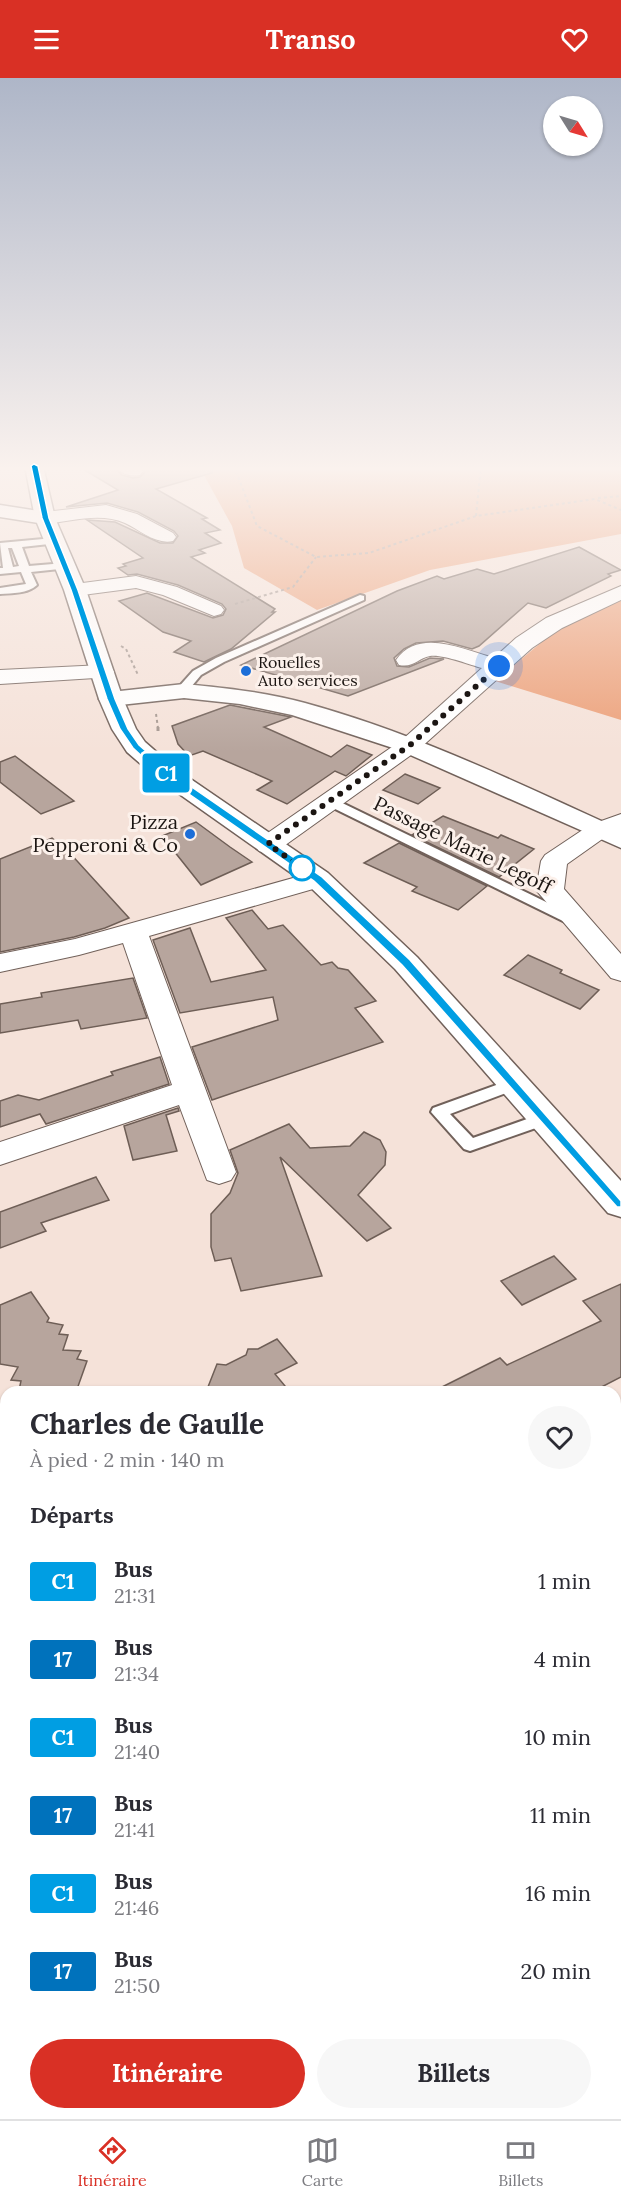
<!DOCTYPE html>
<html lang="fr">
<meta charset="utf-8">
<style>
:root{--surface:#fff;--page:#f7f7f7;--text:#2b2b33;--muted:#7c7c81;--line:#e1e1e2;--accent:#d93025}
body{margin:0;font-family:Lora,serif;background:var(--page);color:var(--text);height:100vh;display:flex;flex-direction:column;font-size:22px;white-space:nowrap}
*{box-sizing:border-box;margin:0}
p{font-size:20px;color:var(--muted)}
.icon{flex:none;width:33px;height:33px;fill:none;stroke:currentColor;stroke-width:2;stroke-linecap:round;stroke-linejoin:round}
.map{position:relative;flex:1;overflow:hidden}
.sheet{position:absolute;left:0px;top:1308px;width:621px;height:734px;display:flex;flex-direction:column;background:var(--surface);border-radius:18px 18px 0 0;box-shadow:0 2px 4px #0004}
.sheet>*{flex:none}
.badge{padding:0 12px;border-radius:4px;font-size:21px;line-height:39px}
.needle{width:39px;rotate:127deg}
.tools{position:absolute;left:543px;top:18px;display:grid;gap:12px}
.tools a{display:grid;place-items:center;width:60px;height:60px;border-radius:50%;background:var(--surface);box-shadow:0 2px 4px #0004;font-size:30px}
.you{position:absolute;width:30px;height:30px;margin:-15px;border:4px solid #fff;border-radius:50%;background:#1a73e8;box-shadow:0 0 0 9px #1a73e833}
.map>.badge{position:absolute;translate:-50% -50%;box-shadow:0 0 0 3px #fff}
h2{padding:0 30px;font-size:22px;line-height:54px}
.round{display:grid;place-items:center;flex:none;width:63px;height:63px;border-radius:32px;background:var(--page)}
.headline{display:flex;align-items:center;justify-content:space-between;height:102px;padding:0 30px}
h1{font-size:28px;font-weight:800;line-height:45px}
.action{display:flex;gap:12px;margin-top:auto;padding:12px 30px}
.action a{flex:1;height:69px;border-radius:36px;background:var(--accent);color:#fff;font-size:24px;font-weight:800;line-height:69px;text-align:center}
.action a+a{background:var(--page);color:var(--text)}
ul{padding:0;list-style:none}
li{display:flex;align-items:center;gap:18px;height:78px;padding:0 30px}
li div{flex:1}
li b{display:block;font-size:22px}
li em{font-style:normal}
li .badge{min-width:66px;font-weight:700;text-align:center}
header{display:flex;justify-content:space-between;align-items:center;height:78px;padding:0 30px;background:var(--accent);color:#fff;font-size:27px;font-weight:800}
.tabs{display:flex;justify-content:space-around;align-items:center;height:84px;border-top:2px solid var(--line);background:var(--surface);font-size:16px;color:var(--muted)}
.tabs a{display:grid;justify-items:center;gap:3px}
.tabs .on{color:var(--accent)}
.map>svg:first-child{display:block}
.green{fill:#eca079}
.building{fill:#b7a59d;stroke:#6e5e56;stroke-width:1.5}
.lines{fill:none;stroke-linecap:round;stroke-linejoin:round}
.service-casing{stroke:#71615a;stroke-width:4}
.minor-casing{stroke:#71615a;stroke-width:2}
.tertiary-casing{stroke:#71615a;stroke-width:3}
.secondary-casing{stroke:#71615a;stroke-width:3}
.path-far1{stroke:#a4968f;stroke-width:2;stroke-dasharray:3 3;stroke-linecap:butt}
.path{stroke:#a4968f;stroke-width:3;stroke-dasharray:4 4;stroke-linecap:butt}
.service{fill:#fff;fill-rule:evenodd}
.minor{fill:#fff;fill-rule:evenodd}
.tertiary{fill:#fff;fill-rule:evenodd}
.secondary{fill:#fff;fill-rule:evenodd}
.line{fill:#009ee3;stroke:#fff;stroke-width:1.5}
.walk{stroke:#1b1512;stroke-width:6;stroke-dasharray:0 10.8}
.poi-dot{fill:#1c6ed8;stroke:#fcf1eb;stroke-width:2}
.stop-dot{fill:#fff;stroke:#009ee3;stroke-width:3}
.labels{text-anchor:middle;stroke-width:6;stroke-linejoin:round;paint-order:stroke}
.far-poi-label{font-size:16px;fill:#1b1512;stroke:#fcf1eb;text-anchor:start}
.poi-label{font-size:20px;fill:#1b1512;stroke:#fcf1eb;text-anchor:end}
.street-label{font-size:20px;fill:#1b1512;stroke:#fcf1eb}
</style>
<header><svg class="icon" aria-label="menu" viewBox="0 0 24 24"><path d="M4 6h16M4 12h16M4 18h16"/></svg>Transo<svg class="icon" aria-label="heart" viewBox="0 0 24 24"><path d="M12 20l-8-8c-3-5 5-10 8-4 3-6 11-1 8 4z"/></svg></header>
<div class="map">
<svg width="621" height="2041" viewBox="0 0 621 2041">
<rect width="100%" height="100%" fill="#f5e2d9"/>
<g class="green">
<polygon points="199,388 621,388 621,456 430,492 317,532 244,490 232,448"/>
<polygon points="621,515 621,642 495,603 580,532"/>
</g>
<g class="building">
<polygon points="78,388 113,388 122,397 133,400 140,399 145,394 141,388 211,388 212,395 156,411 207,440 202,441 220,452 205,455 221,465 199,472 205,475 191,479 275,531 272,534 275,534 231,571 204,584 174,574 191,563 163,554 119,523 147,515 213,540 223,537 226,531 222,526 178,507 137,496 128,497 118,490 126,488 123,486 143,480 87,442 115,444 160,465 173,465 178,458 174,453 138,434 107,425 66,429 118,412"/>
<polygon points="579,469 621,492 608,496 611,498 546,530 528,525 479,568 472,571 443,563 416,565 404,571 394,580 397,588 409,589 430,580 444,581 348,618 241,587 397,513 437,498 444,501 477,491 494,496"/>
<polygon points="230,627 291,639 264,649 331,679 347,667 372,677 346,698 335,693 287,726 257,712 272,703 203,673 189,678 178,666 172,648"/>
<polygon points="15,678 74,723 41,736 0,704 0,684"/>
<polygon points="405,696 440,710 418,726 383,712"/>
<polygon points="443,738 498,760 501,757 534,771 499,799 412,757"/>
<polygon points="196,744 230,769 252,784 201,807 162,758"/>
<polygon points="52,760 68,773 129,840 105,850 74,859 0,874 0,781"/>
<polygon points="399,765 487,808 458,832 412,813 417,809 364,785"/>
<polygon points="252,832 268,851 283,847 321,887 332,884 338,890 348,892 376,923 355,930 383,964 212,1022 192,969 278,942 273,919 180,935 153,862 190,850 211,904 266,892 226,840"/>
<polygon points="528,877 562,892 560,895 599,912 580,931 504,897"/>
<polygon points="133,900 147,940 81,951 78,942 0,955 0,926 42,919 41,915"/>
<polygon points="160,979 169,1006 46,1046 40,1036 0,1049 0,1023 18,1017 39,1022 113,997 111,994"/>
<polygon points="178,1030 179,1033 166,1037 177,1073 133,1082 124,1048"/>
<polygon points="289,1046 310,1070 350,1068 364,1054 380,1062 386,1074 385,1087 358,1117 391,1150 367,1163 280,1079 322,1198 241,1213 231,1180 215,1183 211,1169 211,1136 230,1115 238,1095 230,1072"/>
<polygon points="96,1099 109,1122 41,1145 46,1153 0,1170 0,1134"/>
<polygon points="554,1178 576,1201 522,1227 501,1203"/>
<polygon points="621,1206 621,1299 592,1314 432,1314 500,1280 507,1287 601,1243 583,1223"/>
<polygon points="31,1214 49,1240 47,1244 63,1247 59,1256 68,1257 63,1272 81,1273 77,1281 87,1283 76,1314 19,1312 21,1303 11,1302 18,1289 0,1286 0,1227"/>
<polygon points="277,1261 297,1285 275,1296 290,1314 206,1314 217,1286 226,1287 246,1277 248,1271 258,1271"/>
</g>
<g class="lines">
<defs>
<g id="service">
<path d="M54,460L58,461V465L22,469L29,488L65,485L70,488L69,490L31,494L37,507C27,516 13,515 0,516V510L26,506L21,494L0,496V490H3L0,465ZM8,470H12L19,488L13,489Z"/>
<polygon points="360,517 364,518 364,522 224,584 201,597 186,615 182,616 176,612 193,593 216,580"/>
<polygon points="330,719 579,840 581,843 579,846 569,846 325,726 323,723"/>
<polygon points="513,1001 519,1002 521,1006 519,1010 450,1036 473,1060 544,1035 550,1037 552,1041 550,1045 470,1073 464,1071 431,1034 433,1030"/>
<polygon points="0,1733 6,1735 6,1760 0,1758"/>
</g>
<g id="minor">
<path d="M115,388H138L143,393L140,397C131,399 121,396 115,388Z"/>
<path d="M106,427L137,436L173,455L176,459L173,463C156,467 140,452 125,445C101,434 71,443 45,446L38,444L35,440L38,436L45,434Z"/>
<polygon points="136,498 177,509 221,528 224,532 221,536 214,538 163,517 136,510 75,518 68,516 65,512 68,508 75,506"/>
<path d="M621,508V522L562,550L532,570L418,672L277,773L268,775L259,773L255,767L259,761L402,662L482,590C470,587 443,576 430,578C418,580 414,590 399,587L396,582C419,549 464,572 494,580L516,560L546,540Z"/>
<polygon points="103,587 111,589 114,594 111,599 0,606 0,592"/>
<polygon points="621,736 621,753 608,757 567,786 564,811 621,876 621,903 611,900 536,812 541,783 545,777 590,747"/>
<polygon points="318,793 327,795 331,801 327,807 149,858 236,1094 231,1102 219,1106 207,1102 179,1027 0,1087 0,1064 172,1007 123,865 79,877 0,894 0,876 75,861"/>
<polygon points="0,1837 6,1840 6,1891 0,1888"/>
<polygon points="615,2020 621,2022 621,2041 544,2041 542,2036 615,2036"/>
</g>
<g id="tertiary">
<polygon points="0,427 45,434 52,436 55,440 52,444 45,446 0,439"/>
<path d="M184,606C225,610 265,614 305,625C415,655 518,705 621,752V770L399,672L292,637L240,626L184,620L111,628L103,626L99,621L103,616L111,614Z"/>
</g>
<polygon id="secondary" points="25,388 43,388 55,440 86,512 123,621 136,651 145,664 176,691 328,795 417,879 621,1103 621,1139 608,1135 395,891 308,807 158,701 127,674 112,651 99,621 64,512 35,440"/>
</defs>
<use href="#service" class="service-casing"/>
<use href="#minor" class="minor-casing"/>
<use href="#tertiary" class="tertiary-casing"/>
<use href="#secondary" class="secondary-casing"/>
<g class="path-far1">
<polyline points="234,388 257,448 316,479 369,475 476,438 595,421 621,432"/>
<polyline points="598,420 621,418"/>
<polyline points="476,438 481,388"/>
<polyline points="235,526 293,509 316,479"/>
<polyline points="121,568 126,571 138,597"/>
<polyline points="156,636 158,650"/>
</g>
<polyline class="path" points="158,649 158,653"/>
<use href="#service" class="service"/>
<use href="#minor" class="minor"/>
<use href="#tertiary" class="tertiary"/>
<use href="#secondary" class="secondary"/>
</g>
<linearGradient id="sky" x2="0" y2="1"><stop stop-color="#aeb6c8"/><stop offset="0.58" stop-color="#faf2ee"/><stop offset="1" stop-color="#faf2ee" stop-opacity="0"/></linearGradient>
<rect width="621" height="674" fill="url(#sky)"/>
<polygon class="line" points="34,386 38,388 49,440 78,512 115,621 128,651 139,667 170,694 322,799 361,836 410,882 621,1123 621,1129 617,1129 402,887 354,841 314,803 163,698 133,670 120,651 107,621 71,512 42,440 31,388"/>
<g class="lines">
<polyline class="walk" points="302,790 268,766 410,667 499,588"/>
</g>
<g class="poi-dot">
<circle cx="246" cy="593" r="6"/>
<circle cx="190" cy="756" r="6"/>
</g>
<circle class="stop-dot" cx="302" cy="790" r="12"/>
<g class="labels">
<g class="far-poi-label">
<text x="258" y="590">Rouelles<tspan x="258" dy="18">Auto services</tspan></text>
</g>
<g class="poi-label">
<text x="178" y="751">Pizza<tspan x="178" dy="23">Pepperoni &amp; Co</tspan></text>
</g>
<g class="street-label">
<text transform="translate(463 767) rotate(26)" y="7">Passage Marie Legoff</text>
</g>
</g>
</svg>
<div class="tools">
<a><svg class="needle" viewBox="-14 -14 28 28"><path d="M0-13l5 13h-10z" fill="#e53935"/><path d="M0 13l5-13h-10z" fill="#7c7c81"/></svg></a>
</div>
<div class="you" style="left:499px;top:588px"></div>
<b class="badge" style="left:166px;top:695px;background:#009ee3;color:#fff">C1</b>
<section class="sheet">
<div class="headline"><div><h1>Charles de Gaulle</h1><p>À pied · 2 min · 140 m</p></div><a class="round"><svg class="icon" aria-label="heart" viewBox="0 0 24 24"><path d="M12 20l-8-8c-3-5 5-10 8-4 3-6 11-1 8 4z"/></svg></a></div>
<h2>Départs</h2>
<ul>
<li><span class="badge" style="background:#009ee3;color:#fff">C1</span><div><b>Bus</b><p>21:31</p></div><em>1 min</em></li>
<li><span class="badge" style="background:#0072bc;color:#fff">17</span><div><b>Bus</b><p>21:34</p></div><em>4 min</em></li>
<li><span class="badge" style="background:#009ee3;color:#fff">C1</span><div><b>Bus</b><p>21:40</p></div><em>10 min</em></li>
<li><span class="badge" style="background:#0072bc;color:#fff">17</span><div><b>Bus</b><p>21:41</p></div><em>11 min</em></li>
<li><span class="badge" style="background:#009ee3;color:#fff">C1</span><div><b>Bus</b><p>21:46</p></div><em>16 min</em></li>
<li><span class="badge" style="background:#0072bc;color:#fff">17</span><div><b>Bus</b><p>21:50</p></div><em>20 min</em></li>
</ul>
<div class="action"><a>Itinéraire</a><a>Billets</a></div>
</section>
</div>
<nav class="tabs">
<a class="on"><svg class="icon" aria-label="directions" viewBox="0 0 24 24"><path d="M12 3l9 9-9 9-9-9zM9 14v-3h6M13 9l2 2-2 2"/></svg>Itinéraire</a>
<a><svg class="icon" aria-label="map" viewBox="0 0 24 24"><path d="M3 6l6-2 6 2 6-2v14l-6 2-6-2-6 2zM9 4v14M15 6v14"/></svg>Carte</a>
<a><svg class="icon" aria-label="tickets" viewBox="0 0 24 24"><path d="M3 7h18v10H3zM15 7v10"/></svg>Billets</a>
</nav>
